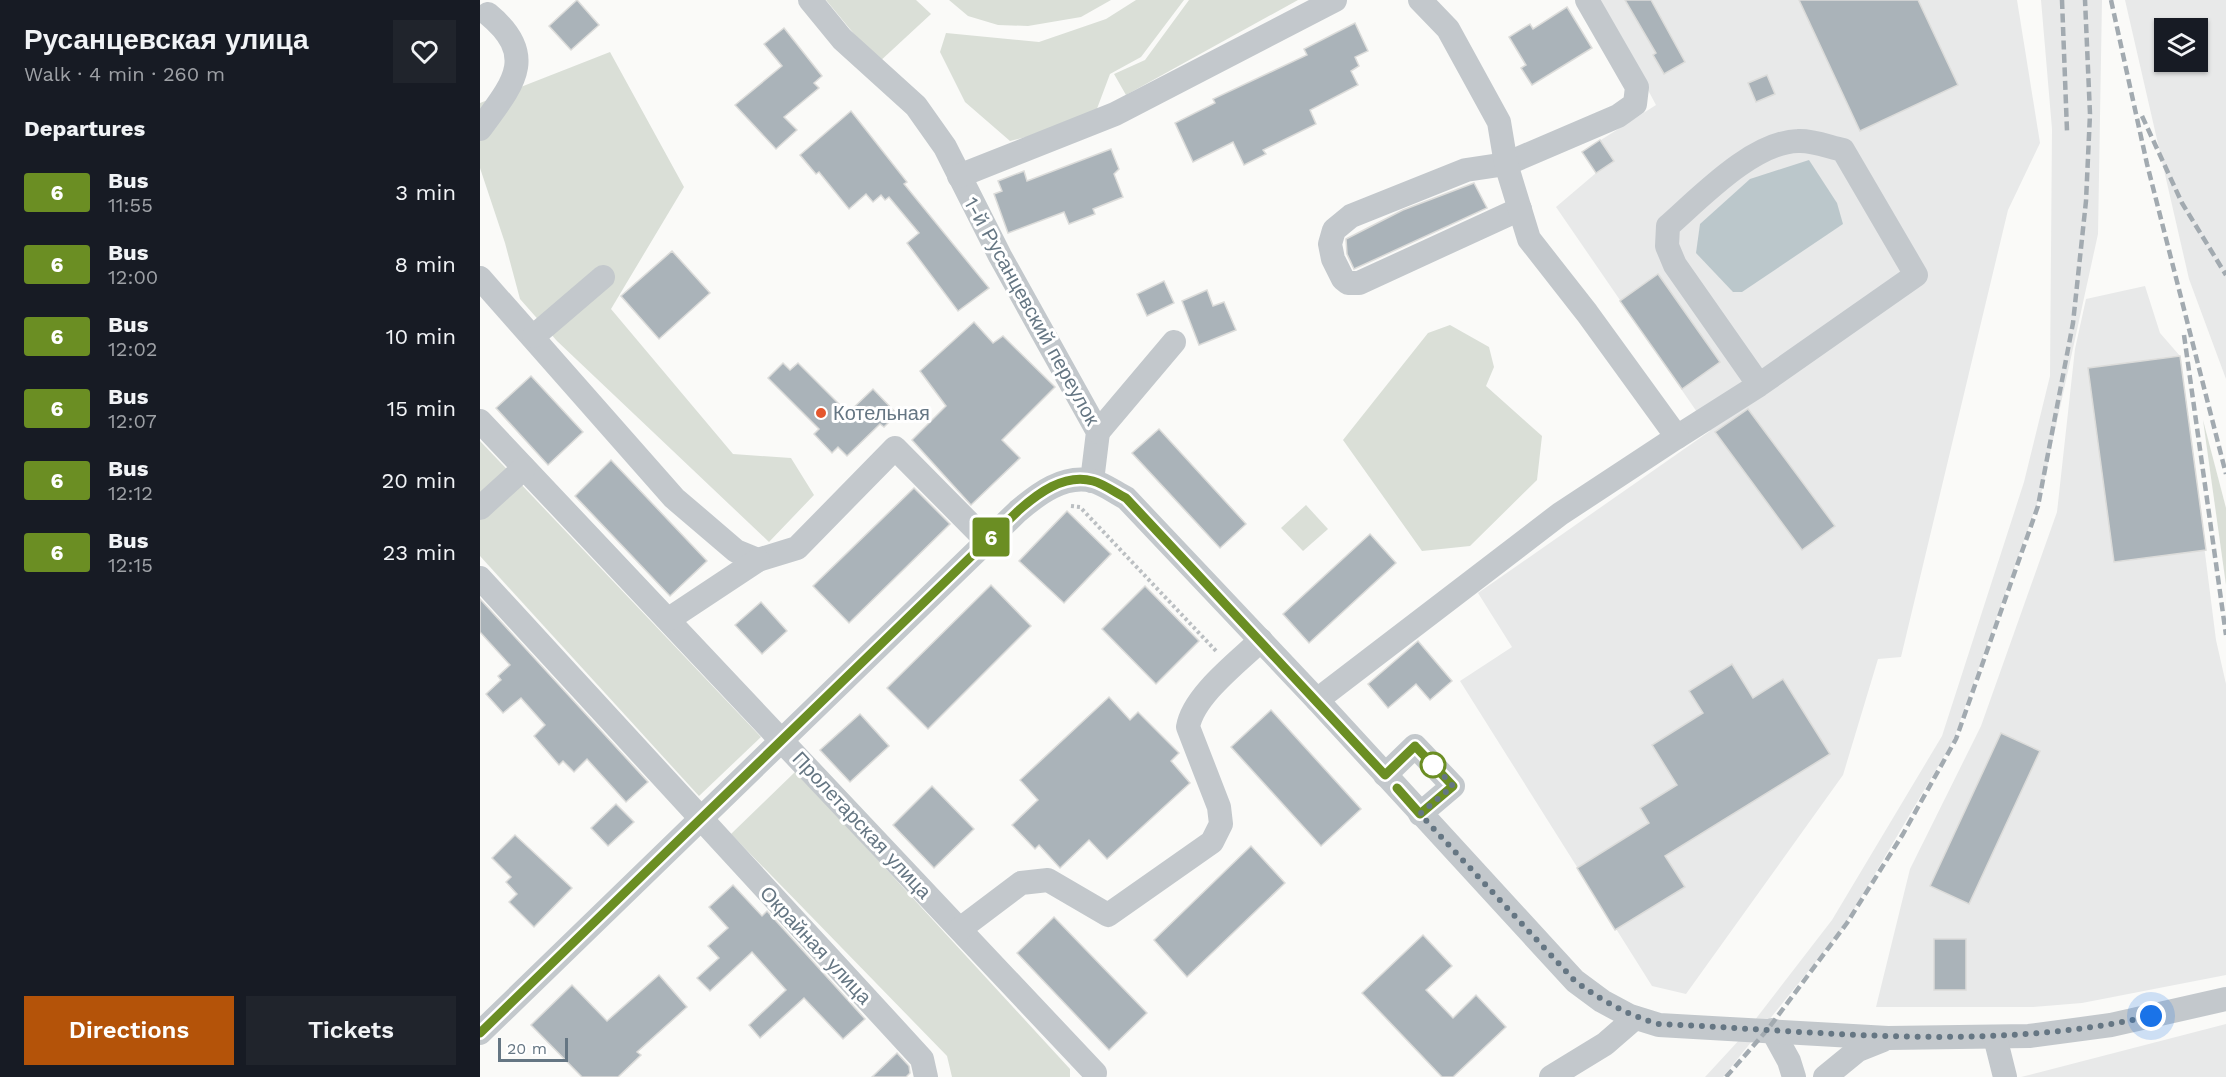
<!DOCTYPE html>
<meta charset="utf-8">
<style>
:root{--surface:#171b24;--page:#20242c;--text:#f1f3f6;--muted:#9ea1a6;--accent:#b45309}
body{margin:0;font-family:"Work Sans",sans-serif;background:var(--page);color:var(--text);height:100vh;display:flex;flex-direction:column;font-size:22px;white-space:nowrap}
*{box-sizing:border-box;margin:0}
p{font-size:20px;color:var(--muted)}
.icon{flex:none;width:33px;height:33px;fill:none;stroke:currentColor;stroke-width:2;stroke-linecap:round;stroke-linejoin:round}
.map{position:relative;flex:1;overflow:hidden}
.side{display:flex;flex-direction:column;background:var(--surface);width:480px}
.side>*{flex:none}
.badge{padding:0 12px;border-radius:4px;font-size:21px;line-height:39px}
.fabs{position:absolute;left:1674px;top:18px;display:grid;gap:12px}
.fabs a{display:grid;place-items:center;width:54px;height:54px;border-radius:0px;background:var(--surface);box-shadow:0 2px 4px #0004;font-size:30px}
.scale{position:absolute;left:18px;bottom:15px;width:70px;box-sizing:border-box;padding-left:6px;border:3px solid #657683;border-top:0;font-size:16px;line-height:21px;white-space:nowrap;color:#657683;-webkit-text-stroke:4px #fff;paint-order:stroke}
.you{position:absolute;width:30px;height:30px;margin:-15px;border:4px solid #fff;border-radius:50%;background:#1a73e8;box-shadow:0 0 0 9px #1a73e833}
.map>.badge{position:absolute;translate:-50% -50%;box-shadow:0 0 0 3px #fff}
h2{padding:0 24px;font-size:22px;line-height:54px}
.round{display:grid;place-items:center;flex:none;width:63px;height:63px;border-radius:0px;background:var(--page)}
.summary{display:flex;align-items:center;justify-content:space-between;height:102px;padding:0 24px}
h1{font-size:28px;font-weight:600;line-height:45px}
.action{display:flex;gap:12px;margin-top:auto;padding:12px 24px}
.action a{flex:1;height:69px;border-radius:0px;background:var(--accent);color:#fff;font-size:24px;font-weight:600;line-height:69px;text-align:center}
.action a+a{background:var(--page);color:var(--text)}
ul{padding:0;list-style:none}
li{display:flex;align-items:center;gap:18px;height:72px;padding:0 24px}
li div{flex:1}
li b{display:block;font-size:22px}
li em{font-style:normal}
li .badge{min-width:66px;font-weight:700;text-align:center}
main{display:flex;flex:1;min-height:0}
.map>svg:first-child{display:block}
.built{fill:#e8e9e9;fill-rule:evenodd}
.green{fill:#dadfd7}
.water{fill:#bbc7cb}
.building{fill:#aab3b9;stroke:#dcdcda;stroke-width:1.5}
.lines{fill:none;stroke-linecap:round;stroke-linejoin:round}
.path{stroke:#bbbfc2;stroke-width:4;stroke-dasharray:3 3;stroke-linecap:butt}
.minor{stroke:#c3c8cc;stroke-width:24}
.rail{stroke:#a2aab0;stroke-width:4.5;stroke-dasharray:9 4.5;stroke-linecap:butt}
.line-casing{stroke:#fff;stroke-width:14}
.line{stroke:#6b8e23;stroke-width:9}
.walk{stroke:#657683;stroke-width:6;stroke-dasharray:0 10.8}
.poi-dot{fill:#e4572e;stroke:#fff;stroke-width:2}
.stop-dot{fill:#fff;stroke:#6b8e23;stroke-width:3}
.labels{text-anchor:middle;stroke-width:6;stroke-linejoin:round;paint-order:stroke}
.street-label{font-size:20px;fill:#657683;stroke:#fff}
.poi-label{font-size:20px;fill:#657683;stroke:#fff;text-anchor:start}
</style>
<main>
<section class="side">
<div class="summary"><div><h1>Русанцевская улица</h1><p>Walk · 4 min · 260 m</p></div><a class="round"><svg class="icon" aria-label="heart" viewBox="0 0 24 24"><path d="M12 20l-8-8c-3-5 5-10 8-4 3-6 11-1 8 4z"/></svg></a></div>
<h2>Departures</h2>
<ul>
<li><span class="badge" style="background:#6b8e23;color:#fff">6</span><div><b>Bus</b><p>11:55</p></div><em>3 min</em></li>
<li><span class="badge" style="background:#6b8e23;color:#fff">6</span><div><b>Bus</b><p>12:00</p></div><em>8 min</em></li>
<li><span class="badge" style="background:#6b8e23;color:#fff">6</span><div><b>Bus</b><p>12:02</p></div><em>10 min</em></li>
<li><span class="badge" style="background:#6b8e23;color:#fff">6</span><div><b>Bus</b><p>12:07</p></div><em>15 min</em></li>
<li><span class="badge" style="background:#6b8e23;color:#fff">6</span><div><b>Bus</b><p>12:12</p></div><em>20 min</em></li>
<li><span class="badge" style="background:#6b8e23;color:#fff">6</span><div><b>Bus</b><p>12:15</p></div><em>23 min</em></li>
</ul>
<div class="action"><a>Directions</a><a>Tickets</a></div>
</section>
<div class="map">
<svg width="1746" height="1077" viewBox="0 0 1746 1077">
<rect width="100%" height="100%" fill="#fafaf8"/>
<g class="built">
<polygon points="1120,0 1537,0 1560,143 1528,210 1421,657 1398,659 1363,775 1206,994 1172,986 980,681 1032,647 998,593 1230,431 1076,207 1116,173 1102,152 1176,105"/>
<polygon points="1561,0 1622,0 1618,234 1562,490 1473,741 1363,928 1243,1077 1225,1077 1261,1038 1352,920 1462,736 1544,482 1570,376 1572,129"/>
<path d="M1645,0H1746V379L1709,279ZM1684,28H1718V62H1684Z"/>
<polygon points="1665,286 1680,333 1700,356 1736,640 1746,684 1746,975 1602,1003 1553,1007 1396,1007 1430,869 1501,726 1577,512 1595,349 1606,299"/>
<polygon points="1746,1024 1746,1077 1541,1077"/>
</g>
<g class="green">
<polygon points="346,0 436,0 451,14 398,63"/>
<polygon points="469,0 631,0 601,17 548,26 518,25 488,16"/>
<polygon points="656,0 704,0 661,57 630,74 615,114 579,129 530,141 485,102 460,52 466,33 559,42 626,19"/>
<polygon points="709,0 818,0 646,95 634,74 665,60"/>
<polygon points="130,52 204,187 131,309 253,454 311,458 334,495 289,542 77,341 40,299 25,243 0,168 0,103"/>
<polygon points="970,325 1009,347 1014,367 1006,386 1062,436 1057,480 990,546 942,551 863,440 948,333"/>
<polygon points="1723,420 1746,508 1746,585"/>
<polygon points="0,441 281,737 219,796 0,556"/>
<polygon points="826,505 848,529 823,551 801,528"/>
<polygon points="316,771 590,1069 590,1077 472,1077 467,1056 251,834"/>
</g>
<polygon class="water" points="1329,160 1357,203 1363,224 1262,292 1253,292 1216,253 1220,224 1270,179"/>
<g class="building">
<polygon points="97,0 119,25 91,50 69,26"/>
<polygon points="1145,0 1171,0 1205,62 1184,74 1173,55 1176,53"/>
<polygon points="1319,0 1438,0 1478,85 1380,131"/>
<polygon points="1087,7 1112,48 1052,85 1041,68 1046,65 1029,37 1050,24 1053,29"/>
<polygon points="875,23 888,51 875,57 879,66 871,71 878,85 830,110 836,124 783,150 786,154 764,165 753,142 713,162 695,123 735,103 733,99 827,55 824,49"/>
<polygon points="304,28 342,76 334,83 339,88 304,117 317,130 296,149 255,105 302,66 284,44"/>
<polygon points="1287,75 1295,94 1276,102 1268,83"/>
<polygon points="371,111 427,182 424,184 509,288 478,311 427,243 439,233 409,197 405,200 401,195 393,202 386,194 369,209 339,172 336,174 320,155"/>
<polygon points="1120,140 1134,161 1116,173 1102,152"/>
<polygon points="631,149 639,169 634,174 643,197 613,209 615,214 589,224 584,212 528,233 514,194 522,191 518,181 544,171 547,181"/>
<polygon points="994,183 1007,208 874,269 867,254 866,239 923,210"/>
<polygon points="192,251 230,293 179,339 141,296"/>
<polygon points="1178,274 1240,362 1202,389 1140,301"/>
<polygon points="684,281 694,303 667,316 657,294"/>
<polygon points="727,290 733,306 744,302 756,330 719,345 702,301"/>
<polygon points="494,322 513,343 523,336 575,387 522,440 540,458 491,505 432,440 466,406 440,371"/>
<polygon points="1700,356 1726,550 1634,562 1608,368"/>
<polygon points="303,363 310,370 318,363 368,413 393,389 417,414 404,427 400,424 367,456 358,447 352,453 334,434 339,429 288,378"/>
<polygon points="51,376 103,432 68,465 16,408"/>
<polygon points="1268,409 1355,526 1322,550 1235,432"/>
<polygon points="679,429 766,524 740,548 652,453"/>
<polygon points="131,460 227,561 190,596 95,496"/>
<polygon points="434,488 470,524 369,623 333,586"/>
<polygon points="587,511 631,554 584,603 539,561"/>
<polygon points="890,534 916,563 829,643 803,614"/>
<polygon points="511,585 551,626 448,729 407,688"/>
<polygon points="665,586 719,641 676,684 622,629"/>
<polygon points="0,599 168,782 146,802 107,759 94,772 83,761 79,765 54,736 65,725 41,698 23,713 6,694 21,680 18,676 30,665 0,632"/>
<polygon points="281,602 307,631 282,654 255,625"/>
<polygon points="938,641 972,681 950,700 936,684 908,708 888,684"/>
<polygon points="1252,664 1273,698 1303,679 1350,754 1185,856 1205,887 1135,930 1097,868 1169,823 1160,808 1197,785 1172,745 1223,713 1209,691"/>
<polygon points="629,697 650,720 658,712 699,753 691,761 710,783 627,859 609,840 580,868 559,845 555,849 532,825 558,800 540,780"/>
<polygon points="791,710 881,809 841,846 751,747"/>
<polygon points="380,714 409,746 370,782 340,750"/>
<polygon points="1521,733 1560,751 1489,904 1450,886"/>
<polygon points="452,786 494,829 454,868 413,825"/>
<polygon points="136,804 154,822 128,846 111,828"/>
<polygon points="35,835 92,888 54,927 29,902 37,894 26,882 31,877 12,858"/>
<polygon points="771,846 805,883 707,977 674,940"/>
<polygon points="253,885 282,916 287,911 385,1019 363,1039 324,998 280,1038 269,1025 306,990 272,952 230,991 217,978 239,958 228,946 248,928 229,907"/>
<polygon points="574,917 667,1013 629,1050 537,953"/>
<polygon points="943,935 972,966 946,990 973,1018 996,995 1026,1027 973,1077 962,1077 882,993"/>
<rect x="1454" y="939" width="32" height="51"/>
<polygon points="179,975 207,1007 157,1052 161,1055 138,1077 102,1077 51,1025 92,985 127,1021"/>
<polygon points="417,1053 429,1066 430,1073 426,1077 392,1077"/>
</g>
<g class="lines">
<polyline class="path" points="591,506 600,507 737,652"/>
<g class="minor">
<polyline points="330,0 362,39 436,106 465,147 520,256 618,432 612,481"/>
<path d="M0,129C31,86 60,57 8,14"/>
<polyline points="479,176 635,114 855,0"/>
<polyline points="1040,209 879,283 868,283 863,279 853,259 850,244 854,230 871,216 986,170 1026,164 1138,116 1155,104 1157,87 1107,0"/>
<polyline points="0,278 194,498 256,551 278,560 317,548 415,448 507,541"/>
<polyline points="54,336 123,277"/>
<polyline points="0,421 615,1073"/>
<polyline points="618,432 694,342"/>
<path d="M1197,437L1279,385L1436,275L1363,150C1349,147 1332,140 1318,141C1273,142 1221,197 1188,226L1187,246L1195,265L1279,385"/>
<polyline points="0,508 44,468"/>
<polyline points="0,578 442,1059 446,1077"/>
<polyline points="189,619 278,560"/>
<polyline points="837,700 1080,514 1197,437 1107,313 1049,239 1026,164 1019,122 968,29 940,0"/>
<polyline points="905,775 935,746 973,786 940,814"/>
<path d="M480,929L541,883L568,880L628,915L732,842L741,824L739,807L708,727C713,696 758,662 781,640"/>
<polyline points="1292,1030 1309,1061 1314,1077"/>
<path d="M0,1033L538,511C558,494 584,474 613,481C624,484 636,493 646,498L837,700L1095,981L1122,1001L1150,1016L1179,1025L1408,1038L1549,1036L1631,1025L1746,999"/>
<polyline points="1515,1037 1525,1077"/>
<polyline points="1071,1077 1125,1044 1155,1018"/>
<polyline points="1345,1077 1378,1050 1403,1040"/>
</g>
<g class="rail">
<polyline points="1582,0 1587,131"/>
<polyline points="1631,0 1667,164 1746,474"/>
<polyline points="1662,116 1702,203 1746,275"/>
<polyline points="1704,335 1746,635"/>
<polyline points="1246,1077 1288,1029 1367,923 1423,834 1476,739 1558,506 1593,323 1606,201 1610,114 1605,0"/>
</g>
</g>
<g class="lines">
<defs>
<path id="line" d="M0,1033L538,511C557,494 584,473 613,481C624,484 636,493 646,498L905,775L935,746L973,786L940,814L917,788"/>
</defs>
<use href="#line" class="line-casing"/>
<use href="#line" class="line"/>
<path class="walk" d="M953,765L948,759L973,786L940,814L1095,981C1122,1001 1147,1015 1179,1024C1344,1031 1508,1053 1671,1016"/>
</g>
<circle class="poi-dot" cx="341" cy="413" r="6"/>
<circle class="stop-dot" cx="953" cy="765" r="12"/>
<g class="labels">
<g class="street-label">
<text transform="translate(552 311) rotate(61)" y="7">1-й Русанцевский переулок</text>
<text transform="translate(382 825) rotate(47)" y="7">Пролетарская улица</text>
<text transform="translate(336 945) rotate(47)" y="7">Окрайная улица</text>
</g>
<g class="poi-label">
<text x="353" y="420">Котельная</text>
</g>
</g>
</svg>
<div class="fabs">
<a><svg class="icon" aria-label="layers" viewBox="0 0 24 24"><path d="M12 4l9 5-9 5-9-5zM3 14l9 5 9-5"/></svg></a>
</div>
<div class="scale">20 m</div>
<div class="you" style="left:1671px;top:1016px"></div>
<b class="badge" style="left:511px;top:537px;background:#6b8e23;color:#fff">6</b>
</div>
</main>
